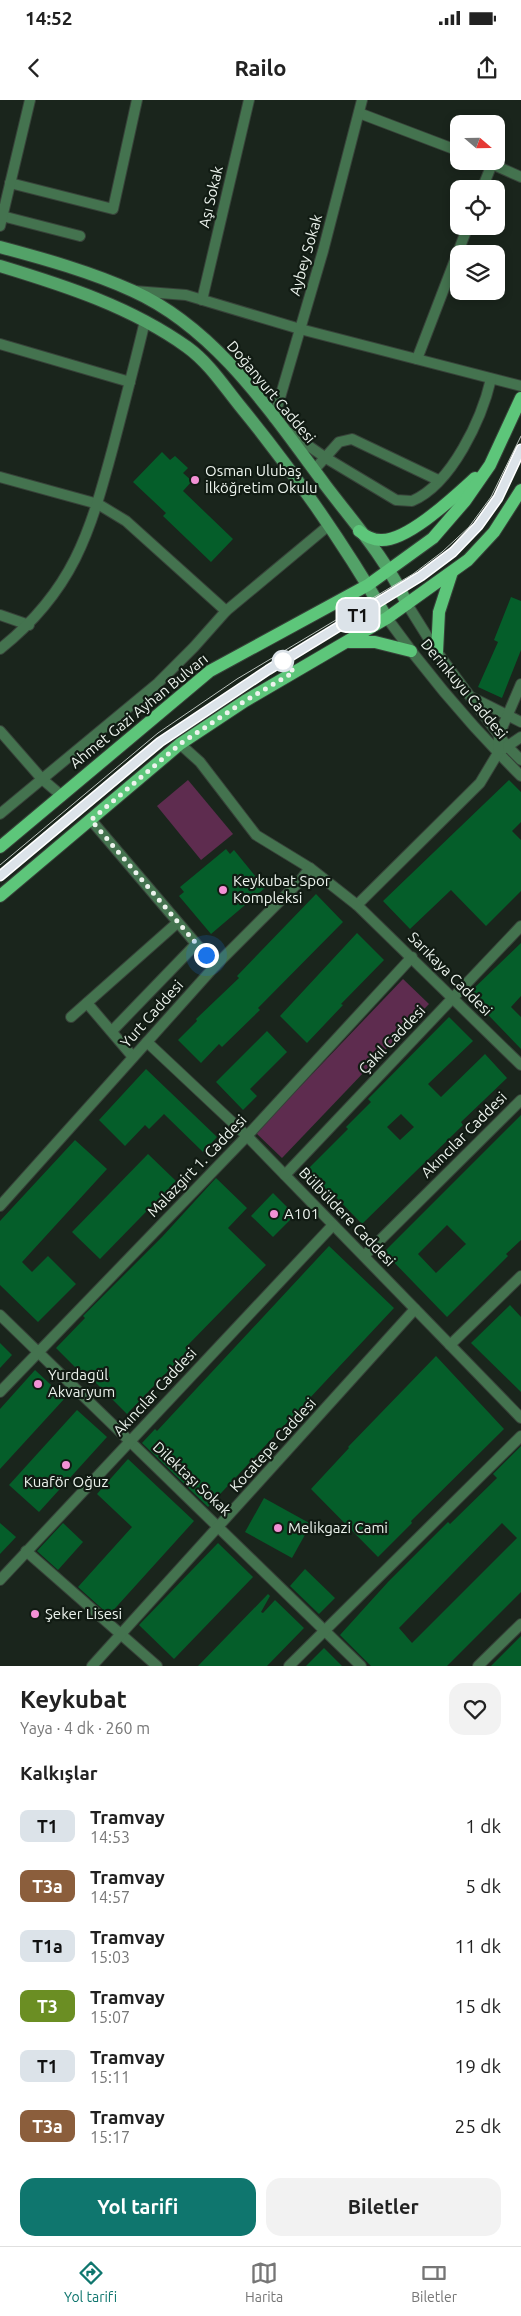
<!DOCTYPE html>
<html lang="tr">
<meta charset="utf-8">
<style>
:root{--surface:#fff;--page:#f2f2f2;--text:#222;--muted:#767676;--line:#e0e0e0;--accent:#0f766e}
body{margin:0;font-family:Ubuntu,sans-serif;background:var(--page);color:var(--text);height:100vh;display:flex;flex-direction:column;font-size:19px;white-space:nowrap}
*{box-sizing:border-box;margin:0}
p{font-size:16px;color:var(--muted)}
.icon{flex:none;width:28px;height:28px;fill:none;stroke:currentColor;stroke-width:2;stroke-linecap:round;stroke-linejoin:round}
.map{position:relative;height:1566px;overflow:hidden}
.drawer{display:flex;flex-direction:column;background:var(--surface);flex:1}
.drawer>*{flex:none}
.badge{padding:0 10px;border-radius:8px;font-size:18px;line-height:32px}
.needle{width:32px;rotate:110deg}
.buttons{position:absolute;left:450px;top:15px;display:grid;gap:10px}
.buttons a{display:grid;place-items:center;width:55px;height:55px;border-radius:10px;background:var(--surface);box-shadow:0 2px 8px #0003;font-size:25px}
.you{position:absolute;width:25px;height:25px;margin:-12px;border:4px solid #fff;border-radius:50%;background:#1a73e8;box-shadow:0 0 0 8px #1a73e833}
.map>.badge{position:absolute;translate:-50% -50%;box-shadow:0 0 0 2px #fff}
h2{padding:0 20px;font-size:19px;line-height:45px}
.round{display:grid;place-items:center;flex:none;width:52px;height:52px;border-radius:15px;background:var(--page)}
.summary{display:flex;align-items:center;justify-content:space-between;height:85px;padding:0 20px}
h1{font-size:24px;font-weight:700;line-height:38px}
.cta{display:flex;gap:10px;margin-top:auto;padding:10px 20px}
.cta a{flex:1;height:58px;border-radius:15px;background:var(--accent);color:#fff;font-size:20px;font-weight:700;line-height:58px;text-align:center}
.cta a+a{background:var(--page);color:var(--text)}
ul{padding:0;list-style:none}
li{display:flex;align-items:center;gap:15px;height:60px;padding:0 20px}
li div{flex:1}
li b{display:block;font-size:19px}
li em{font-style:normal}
li .badge{min-width:55px;font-weight:700;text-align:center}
.status{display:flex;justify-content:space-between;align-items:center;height:35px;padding:0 25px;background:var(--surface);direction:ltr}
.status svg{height:14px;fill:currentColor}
header{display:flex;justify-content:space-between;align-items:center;height:65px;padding:0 20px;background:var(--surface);font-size:22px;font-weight:700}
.tabs{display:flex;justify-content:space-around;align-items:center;height:70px;border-top:1px solid var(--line);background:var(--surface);font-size:14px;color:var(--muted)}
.tabs a{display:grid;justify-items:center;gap:2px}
.tabs .active{color:var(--accent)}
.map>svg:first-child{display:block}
.green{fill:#5e2c4f}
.building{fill:#055e2a;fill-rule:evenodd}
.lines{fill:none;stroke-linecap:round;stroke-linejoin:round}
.street-casing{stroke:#374239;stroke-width:12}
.secondary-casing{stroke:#374239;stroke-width:14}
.primary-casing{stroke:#374239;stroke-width:14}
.street{stroke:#44734f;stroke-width:10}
.secondary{stroke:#53a268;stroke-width:12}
.primary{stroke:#5dc67a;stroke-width:12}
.tram{stroke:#b9c1bb;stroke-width:1}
.line-casing{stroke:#fff;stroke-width:11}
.line{stroke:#dce3e9;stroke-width:8}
.walk{stroke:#ecf3ed;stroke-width:5;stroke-dasharray:0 9}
.poi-dot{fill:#f391d5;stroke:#111b13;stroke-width:2}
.stop-dot{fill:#fff;stroke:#dce3e9;stroke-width:2.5}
.labels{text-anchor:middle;stroke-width:4.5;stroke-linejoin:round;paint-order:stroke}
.street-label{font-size:15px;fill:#ecf3ed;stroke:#111b13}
.poi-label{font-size:15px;fill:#ecf3ed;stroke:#111b13;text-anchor:start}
</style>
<div class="status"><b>14:52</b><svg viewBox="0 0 49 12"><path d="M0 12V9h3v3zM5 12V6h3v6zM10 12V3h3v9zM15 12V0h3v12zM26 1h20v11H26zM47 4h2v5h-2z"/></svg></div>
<header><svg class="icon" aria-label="back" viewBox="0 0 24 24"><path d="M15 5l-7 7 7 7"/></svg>Railo<svg class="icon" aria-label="share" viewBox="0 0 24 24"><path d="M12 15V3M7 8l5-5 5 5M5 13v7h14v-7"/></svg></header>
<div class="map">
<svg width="521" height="1566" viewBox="0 0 521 1566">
<rect width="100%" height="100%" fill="#1a251c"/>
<g class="green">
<polygon points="188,680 233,734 201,760 157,706"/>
<polygon points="403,879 429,904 282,1058 256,1033"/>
</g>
<g class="building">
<polygon points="162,352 170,360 175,356 188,368 183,373 192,381 183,391 233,439 211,462 163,416 166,413 133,382"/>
<polygon points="511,497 521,501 521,550 502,598 478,587 498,542 494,540"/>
<polygon points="509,680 521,692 521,722 512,731 521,740 521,791 486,826 451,790 410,829 383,801"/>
<polygon points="226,749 230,754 234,750 265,788 211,834 179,796 184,792 180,787"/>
<polygon points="316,794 343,822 258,908 260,910 222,947 219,944 201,963 178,940 197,921 196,919 239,878 237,876"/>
<polygon points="357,833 384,860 341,904 343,905 307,943 280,916"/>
<polygon points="521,843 521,896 511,907 521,917 521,949 468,894"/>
<path d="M449,917L473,941L428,984L441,997L485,954L507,978L461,1022L463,1025L362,1124L331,1092L329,1095L306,1071L348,1029L346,1027L371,1002L368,999ZM401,1014L414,1027L400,1040L387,1027Z"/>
<polygon points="267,931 287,952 250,989 257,996 243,1010 216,982"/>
<polygon points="146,969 217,1037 203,1052 164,1014 149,1029 145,1025 125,1046 99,1020"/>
<path d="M521,1015V1140L506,1154L508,1156L447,1217L384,1152ZM447,1125L466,1144L436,1173L418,1154Z"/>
<polygon points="75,1040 107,1069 22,1162 32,1172 48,1156 76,1184 38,1222 0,1185 0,1121"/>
<polygon points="148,1054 176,1081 100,1159 72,1132"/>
<polygon points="216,1078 247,1108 228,1128 266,1165 185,1248 188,1250 127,1314 87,1274 84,1276 56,1248 85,1218 83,1216 162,1137"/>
<polygon points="273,1093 295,1115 273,1137 251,1116"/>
<polygon points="329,1146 394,1208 208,1407 142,1343 155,1329 157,1331"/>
<polygon points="510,1205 521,1217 521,1292 471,1243"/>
<polygon points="0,1243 12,1255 0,1268"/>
<polygon points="436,1256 504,1329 411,1421 412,1423 378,1457 311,1389 349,1348 348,1347"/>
<polygon points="35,1270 65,1298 0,1369 0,1309"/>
<polygon points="77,1310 107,1337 39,1412 9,1385"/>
<path d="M521,1346V1492L447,1566H371L340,1535L388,1482L448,1422L450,1424L497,1378L493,1374ZM502,1423L517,1438L412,1543L399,1528Z"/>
<polygon points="128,1359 194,1421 109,1515 78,1487 132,1427 97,1394"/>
<polygon points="264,1398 311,1424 292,1458 245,1432"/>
<polygon points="0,1423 16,1437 0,1454"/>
<polygon points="63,1423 83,1442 58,1470 37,1451"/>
<polygon points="218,1443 253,1477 174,1559 139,1525"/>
<polygon points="305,1469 335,1498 319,1514 290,1486"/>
<polygon points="268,1494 270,1496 261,1512 263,1513 275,1500 304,1528 267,1566 198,1566"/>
<polygon points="521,1536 521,1566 491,1566"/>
<polygon points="324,1548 342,1566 306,1566"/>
</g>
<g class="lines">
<defs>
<g id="street">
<polyline points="359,13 459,51"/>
<polyline points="485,61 521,77"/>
<polyline points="10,83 113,109 137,0"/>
<polyline points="482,89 492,64"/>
<polyline points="2,116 80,136"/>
<polyline points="0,126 30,0"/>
<polyline points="134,191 186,195 300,229 521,286"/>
<polyline points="202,200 249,0"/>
<polyline points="0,244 130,282"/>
<polyline points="417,259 468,126"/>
<polyline points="274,318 323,151 362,0"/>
<path d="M290,333L326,358L396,400L412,401C452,384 482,318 491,279"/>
<polyline points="314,370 339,342 352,339 438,380"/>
<polyline points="0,377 98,404 126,421 226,511"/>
<polyline points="407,504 437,552 507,646 521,660"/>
<polyline points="0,515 29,525"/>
<path d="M387,518C427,574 473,628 521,676"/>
<path d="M0,549C73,491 90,433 113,347C124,305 135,263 145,221"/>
<polyline points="473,598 521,622"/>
<polyline points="0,631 42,679 62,696"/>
<polyline points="180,644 200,662 256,735 310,768"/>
<polyline points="503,649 521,637"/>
<polyline points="0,714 158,583 194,547 226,511 328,426"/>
<polyline points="91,720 215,866"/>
<polyline points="357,805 480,683 498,653 499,635 521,584"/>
<polyline points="87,903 133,957"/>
<polyline points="71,917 177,823"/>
<polyline points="112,931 196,844"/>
<polyline points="147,942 247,1036 521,1318"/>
<polyline points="285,1075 521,826"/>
<polyline points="0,1106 215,866 299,782 310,768 357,805 521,965"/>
<polyline points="364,1156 521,1000"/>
<polyline points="0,1215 361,1566"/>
<polyline points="450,1245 521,1176"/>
<polyline points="0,1292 247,1036 412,857"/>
<polyline points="26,1451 157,1566"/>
<polyline points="0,1480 333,1125"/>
<polyline points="92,1566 415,1209"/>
<polyline points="289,1566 521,1336"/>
<polyline points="478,1566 521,1524"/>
</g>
<g id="secondary">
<path d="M0,147C45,159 91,172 133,191C217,229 272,314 326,386C354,423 388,461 407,504"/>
<path d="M0,166C66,186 131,207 187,247C209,263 223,285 240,306C294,372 344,444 387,518"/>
</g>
<g id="primary">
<path d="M359,431C365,436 372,440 381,440C408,441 455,396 475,378"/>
<polyline points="349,542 375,542 411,551"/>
<polyline points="437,552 439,512 452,472"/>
<polyline points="0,747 210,571 368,485 433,438 465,401 490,365 521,298"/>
<polyline points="0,796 180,644 245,601 387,518 468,460 494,432 521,390"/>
</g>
</defs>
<use href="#street" class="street-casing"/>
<use href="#secondary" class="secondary-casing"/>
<use href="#primary" class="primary-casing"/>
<use href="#street" class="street"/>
<use href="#secondary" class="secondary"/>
<use href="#primary" class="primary"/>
<g class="tram">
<polyline points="0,765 158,633 237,579 413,474 442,452 469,427 491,397 521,336"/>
<polyline points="0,776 160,642 223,599 359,514"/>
</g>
</g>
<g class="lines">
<defs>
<polyline id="line" points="0,776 160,642 268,570 421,476 453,452 478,426 498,398 521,349"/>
</defs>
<use href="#line" class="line-casing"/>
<use href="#line" class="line"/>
<polyline class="walk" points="206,855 91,720 180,644 245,601 294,572 283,561"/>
</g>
<g class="poi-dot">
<circle cx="195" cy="380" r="5"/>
<circle cx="223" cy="790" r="5"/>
<circle cx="274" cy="1114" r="5"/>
<circle cx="38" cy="1284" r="5"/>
<circle cx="66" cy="1365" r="5"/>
<circle cx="278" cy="1428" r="5"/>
<circle cx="35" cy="1514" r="5"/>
</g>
<circle class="stop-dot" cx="283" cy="561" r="10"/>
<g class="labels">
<g class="street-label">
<text transform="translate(211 97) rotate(-77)" y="5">Aşı Sokak</text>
<text transform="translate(306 155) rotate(-74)" y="5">Aybey Sokak</text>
<text transform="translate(271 292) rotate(50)" y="5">Doğanyurt Caddesi</text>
<text transform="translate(464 589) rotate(50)" y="5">Derinkuyu Caddesi</text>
<text transform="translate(139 611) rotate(-39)" y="5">Ahmet Gazi Ayhan Bulvarı</text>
<text transform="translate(450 874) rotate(45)" y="5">Sarıkaya Caddesi</text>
<text transform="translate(152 914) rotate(-48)" y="5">Yurt Caddesi</text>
<text transform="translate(392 940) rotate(-46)" y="5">Çakıl Caddesi</text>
<text transform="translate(464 1035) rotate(-45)" y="5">Akıncılar Caddesi</text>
<text transform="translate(197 1066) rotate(-46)" y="5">Malazgirt 1. Caddesi</text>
<text transform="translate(347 1117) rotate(46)" y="5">Bülbüldere Caddesi</text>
<text transform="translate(155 1292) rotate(-47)" y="5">Akıncılar Caddesi</text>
<text transform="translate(273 1345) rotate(-48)" y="5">Kocatepe Caddesi</text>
<text transform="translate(192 1379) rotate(43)" y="5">Dilektaşı Sokak</text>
</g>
<g class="poi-label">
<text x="205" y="376">Osman Ulubaş<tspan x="205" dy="17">İlköğretim Okulu</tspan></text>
<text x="233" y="786">Keykubat Spor<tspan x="233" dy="17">Kompleksi</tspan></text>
<text x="284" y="1119">A101</text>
<text x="48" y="1280">Yurdagül<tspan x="48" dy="17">Akvaryum</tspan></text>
<text x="66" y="1387" text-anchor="middle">Kuaför Oğuz</text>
<text x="288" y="1433">Melikgazi Cami</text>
<text x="45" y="1519">Şeker Lisesi</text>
</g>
</g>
</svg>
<div class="buttons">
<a><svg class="needle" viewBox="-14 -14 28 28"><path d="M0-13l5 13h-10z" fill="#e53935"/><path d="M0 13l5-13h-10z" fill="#767676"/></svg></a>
<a><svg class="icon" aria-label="locate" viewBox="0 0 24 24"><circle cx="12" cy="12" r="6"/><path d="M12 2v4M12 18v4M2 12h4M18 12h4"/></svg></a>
<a><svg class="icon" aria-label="layers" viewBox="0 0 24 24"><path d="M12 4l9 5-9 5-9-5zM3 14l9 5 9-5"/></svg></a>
</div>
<div class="you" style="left:206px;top:855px"></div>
<b class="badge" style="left:358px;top:515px;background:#dce3e9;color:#111">T1</b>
</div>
<section class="drawer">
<div class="summary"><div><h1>Keykubat</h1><p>Yaya · 4 dk · 260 m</p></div><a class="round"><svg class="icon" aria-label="heart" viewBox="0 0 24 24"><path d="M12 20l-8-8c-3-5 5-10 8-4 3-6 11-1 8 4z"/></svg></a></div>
<h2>Kalkışlar</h2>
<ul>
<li><span class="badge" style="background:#dce3e9;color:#111">T1</span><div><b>Tramvay</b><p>14:53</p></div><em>1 dk</em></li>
<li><span class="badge" style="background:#8b5e3c;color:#fff">T3a</span><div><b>Tramvay</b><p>14:57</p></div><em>5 dk</em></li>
<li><span class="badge" style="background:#dce3e9;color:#111">T1a</span><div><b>Tramvay</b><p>15:03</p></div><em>11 dk</em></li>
<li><span class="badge" style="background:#6b8e23;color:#fff">T3</span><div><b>Tramvay</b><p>15:07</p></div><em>15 dk</em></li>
<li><span class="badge" style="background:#dce3e9;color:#111">T1</span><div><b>Tramvay</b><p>15:11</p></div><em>19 dk</em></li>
<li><span class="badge" style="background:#8b5e3c;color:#fff">T3a</span><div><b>Tramvay</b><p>15:17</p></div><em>25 dk</em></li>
</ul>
<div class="cta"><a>Yol tarifi</a><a>Biletler</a></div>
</section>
<nav class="tabs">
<a class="active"><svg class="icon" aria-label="directions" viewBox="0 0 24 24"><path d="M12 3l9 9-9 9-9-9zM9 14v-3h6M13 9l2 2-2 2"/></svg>Yol tarifi</a>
<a><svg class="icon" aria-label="map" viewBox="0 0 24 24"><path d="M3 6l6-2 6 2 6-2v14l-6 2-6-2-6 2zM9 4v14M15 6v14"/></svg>Harita</a>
<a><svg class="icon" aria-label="tickets" viewBox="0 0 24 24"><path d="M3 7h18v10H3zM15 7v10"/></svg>Biletler</a>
</nav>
